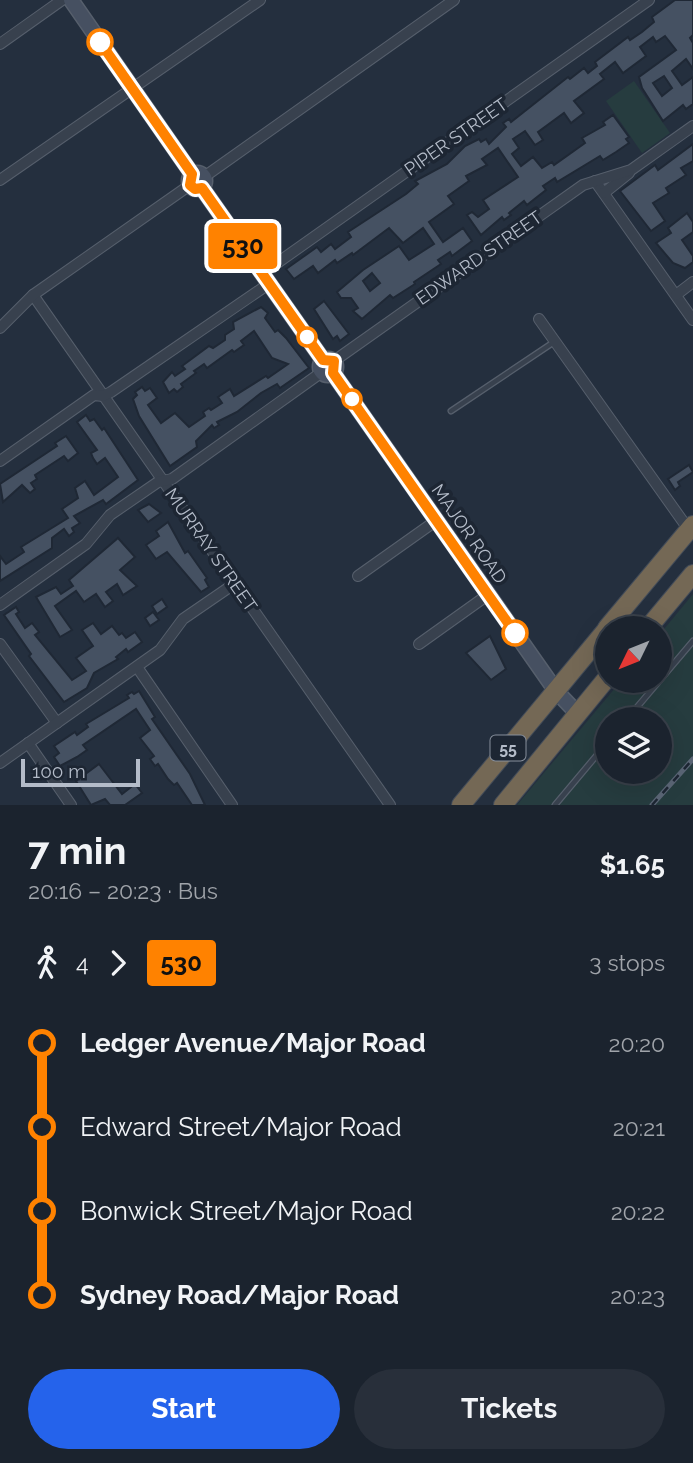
<!DOCTYPE html>
<meta charset="utf-8">
<style>
:root{--surface:#1b232e;--page:#282f3a;--text:#f1f3f6;--muted:#a0a4aa;--line:#39404a;--accent:#2563eb}
body{margin:0;font-family:Raleway,sans-serif;background:var(--page);color:var(--text);height:100vh;display:flex;flex-direction:column;font-size:26px;white-space:nowrap}
*{box-sizing:border-box;margin:0}
p{font-size:23px;color:var(--muted)}
.icon{flex:none;width:38px;height:38px;fill:none;stroke:currentColor;stroke-width:2;stroke-linecap:round;stroke-linejoin:round}
.map{position:relative;height:805px;overflow:hidden}
.details{display:flex;flex-direction:column;background:var(--surface);flex:1}
.details>*{flex:none}
.badge{padding:0 14px;border-radius:5px;font-size:24px;line-height:46px}
.needle{width:46px;rotate:227deg}
.controls{position:absolute;left:595px;top:616px;display:grid;gap:14px}
.controls a{display:grid;place-items:center;width:77px;height:77px;border-radius:50%;background:var(--surface);box-shadow:0 7px 28px #0002,0 0 0 2px var(--line);font-size:35px}
.scale{position:absolute;left:21px;bottom:18px;width:119px;box-sizing:border-box;padding-left:7px;border:4px solid #b4bcc9;border-top:0;font-size:19px;line-height:24px;white-space:nowrap;color:#b4bcc9;-webkit-text-stroke:5px #1d2633;paint-order:stroke}
.map>.badge{position:absolute;translate:-50% -50%;box-shadow:0 0 0 4px #fff}
.legs{display:flex;align-items:center;gap:10px;height:77px;padding:0 28px;font-size:23px}
.legs p{margin-inline-start:auto}
.head{display:flex;align-items:center;justify-content:space-between;height:119px;padding:0 28px}
h1{font-size:38px;font-weight:700;line-height:52px}
.cta{display:flex;gap:14px;margin-top:auto;padding:14px 28px}
.cta a{flex:1;height:80px;border-radius:42px;background:var(--accent);color:#fff;font-size:28px;font-weight:700;line-height:80px;text-align:center}
.cta a+a{background:var(--page);color:var(--text)}
ul{padding:0 28px;list-style:none}
li{display:flex;align-items:center;gap:24px;height:84px;font-size:26px}
li i{display:grid;place-items:center;width:10px;height:100%;margin:0 9px;background:currentColor}
li i::after{content:'';width:18px;height:18px;margin:-9px;border:5px solid;border-radius:50%;background:var(--surface)}
li p{margin-inline-start:auto}
li:first-child i{background:linear-gradient(#0000 50%,currentColor 0)}
li:last-child i{background:linear-gradient(currentColor 50%,#0000 0)}
.map>svg:first-child{display:block}
.green{fill:#263c3f;fill-rule:evenodd}
.building{fill:#455162;stroke:#1f2835;stroke-width:2;fill-rule:evenodd}
.lines{fill:none;stroke-linecap:round;stroke-linejoin:round}
.lane-casing{stroke:#565f6c;stroke-width:7}
.street-casing{stroke:#565f6c;stroke-width:12}
.secondary-casing{stroke:#565f6c;stroke-width:17}
.highway-casing{stroke:#434c59;stroke-width:20}
.lane{stroke:#38414e;stroke-width:4.5}
.street{stroke:#38414e;stroke-width:10}
.secondary{stroke:#465061;stroke-width:14}
.highway{stroke:#746855;stroke-width:18}
.rail-casing{stroke:#5a6575;stroke-width:5}
.rail{stroke:#1d2633;stroke-width:2.5;stroke-dasharray:8;stroke-linecap:butt}
.line-1-casing{stroke:#fff;stroke-width:16}
.line-1{stroke:#ff8200;stroke-width:10}
.stop-1-dot{fill:#fff;stroke:#ff8200;stroke-width:3.5}
.labels{text-anchor:middle;stroke-width:7;stroke-linejoin:round;paint-order:stroke}
.shield{fill:#1d2633;stroke:#878f9c;stroke-width:2}
.shield-label{font-size:16px;font-weight:bold;fill:#b4bcc9}
.street-label{font-size:18px;fill:#b4bcc9;stroke:#1d2633}
</style>
<div class="map">
<svg width="693" height="805" viewBox="0 0 693 805">
<rect width="100%" height="100%" fill="#242f3e"/>
<g class="green">
<polygon points="634,81 670,133 642,153 606,101"/>
<path d="M693,594V805H517L621,681H660V634ZM607,719H660V772H607Z"/>
</g>
<g class="building">
<path d="M675,0H693V35L690,38L693,43V69L686,59L672,71L682,85L693,77V104L686,109L683,105L663,121L642,88L639,77L676,50L665,36L656,42L653,37L640,47L646,56L623,73L615,62L600,74L604,79L574,101L584,113L571,123L564,113L538,132L543,140L535,145L525,131L513,139L519,148L512,154L521,166L533,157L542,168L552,162L554,165L585,143L582,138L605,125L603,122L613,115L629,137L626,139L629,143L616,152L603,160L600,156L557,182L555,178L543,186L546,190L532,201L527,205L524,201L509,213L511,215L504,220L502,217L481,235L467,215L472,212L478,217L489,209L483,200L518,177L498,148L482,159L487,165L466,176L469,181L448,196L454,204L429,222L443,242L463,228L472,241L452,256L450,252L438,260L441,264L414,282L415,284L393,298L390,295L362,319L353,311L358,308L351,298H341L337,292L363,270L399,246L409,260L434,244L423,228L403,243L389,228L353,255L352,253L337,263L335,260L318,273L313,266L294,279L286,269L317,247L321,252L331,244L335,249L351,237L348,232L406,194L418,184L415,181L447,164L465,146L479,139L481,142L486,139L489,144L506,127L503,123L509,119L511,122L568,77L570,79L584,68L588,73L597,66L595,62L628,37L630,40L642,32L654,22L652,17ZM664,76L672,88L662,96L653,83ZM372,273L380,283L370,291L363,281Z"/>
<polygon points="693,144 693,161 681,168 686,175 666,188 669,193 653,203 665,221 651,231 620,191 655,165 658,170"/>
<polygon points="687,213 693,222 693,232 682,240 693,256 693,262 685,268 673,263 656,243 671,233 668,228"/>
<polygon points="324,301 349,334 340,341 337,336 333,339 314,309"/>
<polygon points="261,307 268,313 265,318 275,332 278,330 286,338 309,368 280,388 277,384 261,393 237,412 217,422 219,425 214,428 212,425 196,441 197,447 170,466 139,416 133,399 137,395 135,392 142,387 145,391 150,388 157,398 148,405 161,423 175,413 189,427 205,416 203,412 209,408 211,410 222,403 218,397 230,389 234,396 266,376 268,378 288,364 272,358 254,331 241,341 244,345 234,352 232,350 207,368 204,364 194,371 196,373 181,384 183,387 177,392 174,389 169,393 163,382 172,372 175,376 185,369 182,366 209,346 213,348 225,340 225,335 234,329 233,322"/>
<polygon points="86,415 90,421 94,419 102,430 104,428 138,480 106,504 103,500 74,516 80,523 72,528 74,532 69,536 64,529 52,538 52,548 0,581 0,556 6,564 24,552 21,547 68,518 62,509 78,498 75,488 85,481 94,495 118,477 105,458 97,464 93,458 91,453 97,450 77,422"/>
<polygon points="66,436 78,453 68,461 64,456 35,475 37,479 31,483 35,489 30,493 22,485 3,502 0,484 57,446 55,443"/>
<polygon points="689,465 693,472 678,482 680,486 675,490 668,479"/>
<polygon points="149,504 161,513 148,522 138,510"/>
<polygon points="168,522 185,553 188,551 207,578 205,580 209,587 201,592 167,552 156,559 146,545 159,536 156,531"/>
<polygon points="118,538 135,557 120,570 137,586 123,595 117,584 106,592 113,601 105,607 96,594 84,602 76,591 55,606 72,630 60,637 36,597 56,587 61,594 73,586 69,580"/>
<polygon points="162,599 167,607 157,614 152,606"/>
<polygon points="16,607 19,612 16,614 25,628 32,623 39,632 35,635 72,680 86,671 76,658 93,646 82,630 93,623 101,634 112,626 119,635 122,633 126,638 135,632 142,642 128,652 126,649 116,657 118,659 94,673 87,688 64,702 29,656 31,654 4,615"/>
<polygon points="153,612 159,620 150,626 145,618"/>
<polygon points="490,636 506,669 491,680 466,653"/>
<polygon points="139,691 155,717 152,719 190,774 205,805 192,805 177,783 174,785 168,779 158,764 155,766 150,759 154,756 140,738 150,730 136,709 83,745 87,750 77,757 60,766 54,757 59,753 54,746 75,732 77,735 88,727 86,724 129,698 127,695 132,692 134,694"/>
<polygon points="99,764 122,794 135,784 142,793 125,805 110,805 105,799 91,805 76,781"/>
</g>
<g class="lines">
<defs>
<g id="lane">
<polyline points="451,411 554,342"/>
<polyline points="627,719 693,641"/>
<polyline points="555,805 607,743"/>
</g>
<g id="street">
<polyline points="0,44 62,0"/>
<polyline points="204,177 454,0"/>
<polyline points="0,180 260,0"/>
<polyline points="595,181 693,320"/>
<polyline points="604,193 629,173"/>
<polyline points="263,273 649,0"/>
<polyline points="33,295 390,805"/>
<polyline points="676,295 693,282"/>
<polyline points="539,319 689,530"/>
<polyline points="0,328 33,295 190,185"/>
<polyline points="334,361 583,185 631,170 693,126"/>
<polyline points="0,461 94,395 103,396 111,392 270,283"/>
<polyline points="358,576 437,520"/>
<polyline points="0,605 86,544 110,515 158,482 172,479 322,372"/>
<polyline points="0,644 57,723"/>
<polyline points="419,644 489,594"/>
<polyline points="137,667 232,805"/>
<polyline points="28,743 71,805"/>
<polyline points="0,763 160,650 183,619 234,584"/>
</g>
<g id="secondary">
<polyline points="71,0 192,174"/>
<circle cx="197" cy="181" r="8"/>
<polyline points="202,188 323,360"/>
<circle cx="328" cy="367" r="8"/>
<polyline points="333,373 556,691 578,714"/>
</g>
<g id="highway">
<polyline points="607,628 693,525"/>
<polyline points="648,628 693,574"/>
<polyline points="461,805 607,629"/>
<polyline points="503,805 607,678"/>
</g>
</defs>
<use href="#lane" class="lane-casing"/>
<use href="#street" class="street-casing"/>
<use href="#secondary" class="secondary-casing"/>
<use href="#highway" class="highway-casing"/>
<use href="#lane" class="lane"/>
<use href="#street" class="street"/>
<use href="#secondary" class="secondary"/>
<use href="#highway" class="highway"/>
<defs>
<polyline id="rail" points="652,805 693,759"/>
</defs>
<use href="#rail" class="rail-casing"/>
<use href="#rail" class="rail"/>
</g>
<g class="lines">
<defs>
<polyline id="line-1" points="100,42 192,174 190,185 195,189 202,188 323,360 334,361 333,373 515,633"/>
</defs>
<use href="#line-1" class="line-1-casing"/>
<use href="#line-1" class="line-1"/>
</g>
<g class="stop-1-dot">
<circle cx="100" cy="42" r="12"/>
<circle cx="307" cy="337" r="9"/>
<circle cx="352" cy="399" r="9"/>
<circle cx="515" cy="633" r="12"/>
</g>
<g class="labels">
<rect class="shield" x="490.5" y="735.5" width="35" height="25" rx="5"/>
<g class="shield-label">
<text x="508" y="754">55</text>
</g>
<g class="street-label">
<text transform="translate(456 137) rotate(-35)" y="6">PIPER STREET</text>
<text transform="translate(479 258) rotate(-35)" y="6">EDWARD STREET</text>
<text transform="translate(469 534) rotate(55)" y="6">MAJOR ROAD</text>
<text transform="translate(211 550) rotate(55)" y="6">MURRAY STREET</text>
</g>
</g>
</svg>
<div class="controls">
<a><svg class="needle" viewBox="-14 -14 28 28"><path d="M0-13l5 13h-10z" fill="#e53935"/><path d="M0 13l5-13h-10z" fill="#a0a4aa"/></svg></a>
<a><svg class="icon" aria-label="layers" viewBox="0 0 24 24"><path d="M12 4l9 5-9 5-9-5zM3 14l9 5 9-5"/></svg></a>
</div>
<div class="scale">100 m</div>
<b class="badge" style="left:243px;top:246px;background:#ff8200;color:#111">530</b>
</div>
<section class="details">
<div class="head"><div><h1>7 min</h1><p>20:16 – 20:23 · Bus</p></div><b>$1.65</b></div>
<div class="legs"><svg class="icon" aria-label="walk" viewBox="0 0 24 24"><circle cx="13" cy="4" r="2"/><path d="M13 8l-2 6 4 7M11 14l-3 7M7 12l3-4h3l4 4"/></svg>4<svg class="icon" aria-label="forward" viewBox="0 0 24 24"><path d="M9 5l7 7-7 7"/></svg><b class="badge" style="background:#ff8200;color:#111">530</b><p>3 stops</p></div>
<ul>
<li><i style="color:#ff8200"></i><b>Ledger Avenue/Major Road</b><p>20:20</p></li>
<li><i style="color:#ff8200"></i><span>Edward Street/Major Road</span><p>20:21</p></li>
<li><i style="color:#ff8200"></i><span>Bonwick Street/Major Road</span><p>20:22</p></li>
<li><i style="color:#ff8200"></i><b>Sydney Road/Major Road</b><p>20:23</p></li>
</ul>
<div class="cta"><a>Start</a><a>Tickets</a></div>
</section>
